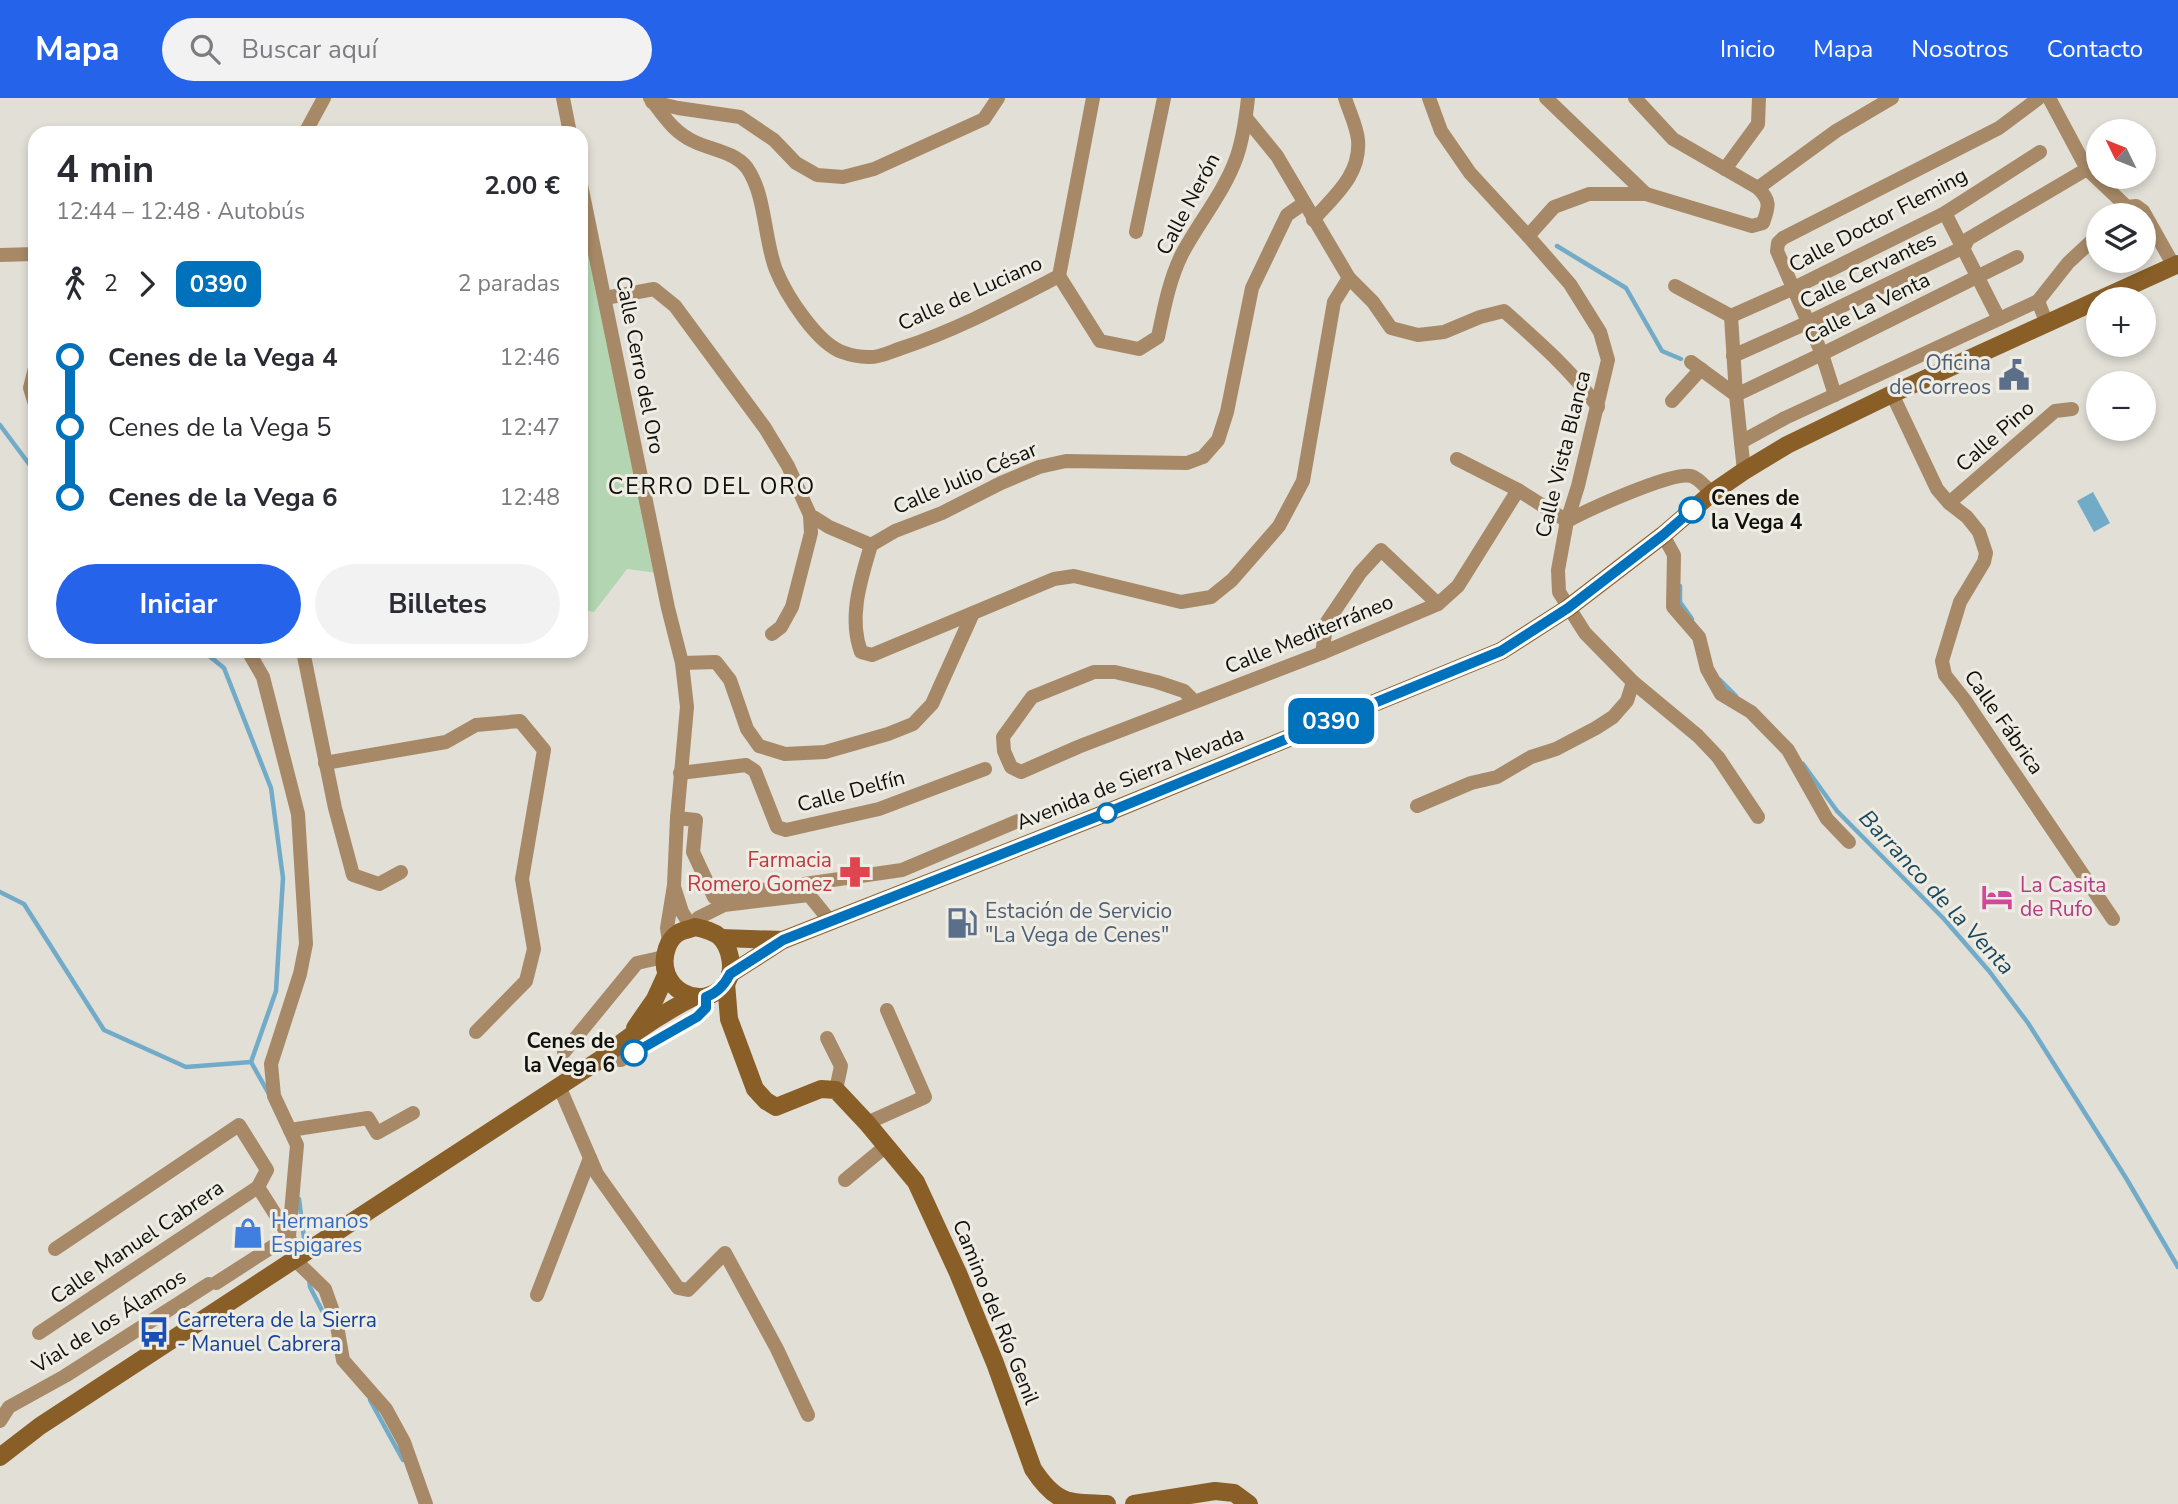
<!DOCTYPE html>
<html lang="es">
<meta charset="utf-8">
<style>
:root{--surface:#fff;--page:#f2f2f3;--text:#2b2b33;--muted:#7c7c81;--accent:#2563eb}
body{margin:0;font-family:"Nunito Sans",sans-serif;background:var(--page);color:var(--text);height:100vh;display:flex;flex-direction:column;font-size:26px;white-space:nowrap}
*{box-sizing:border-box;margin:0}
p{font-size:23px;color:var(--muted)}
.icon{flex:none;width:38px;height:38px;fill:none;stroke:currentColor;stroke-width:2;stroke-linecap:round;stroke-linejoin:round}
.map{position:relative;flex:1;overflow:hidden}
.drawer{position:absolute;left:28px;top:28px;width:560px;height:532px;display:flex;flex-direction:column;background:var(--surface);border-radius:21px;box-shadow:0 4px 10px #0003}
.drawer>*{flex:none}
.badge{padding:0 14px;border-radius:10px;font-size:24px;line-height:46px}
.needle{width:46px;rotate:313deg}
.fabs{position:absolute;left:2086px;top:21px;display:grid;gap:14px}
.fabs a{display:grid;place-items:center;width:70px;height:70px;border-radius:50%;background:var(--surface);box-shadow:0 4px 10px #0003;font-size:35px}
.map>.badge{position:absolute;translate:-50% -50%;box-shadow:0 0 0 4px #fff}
.legs{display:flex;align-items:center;gap:10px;height:77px;padding:0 28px;font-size:23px}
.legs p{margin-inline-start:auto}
.summary{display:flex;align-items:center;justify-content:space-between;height:119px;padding:0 28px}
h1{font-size:38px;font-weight:700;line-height:52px}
.action{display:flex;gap:14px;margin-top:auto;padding:14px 28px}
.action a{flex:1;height:80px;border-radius:42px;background:var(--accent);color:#fff;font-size:28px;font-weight:700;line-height:80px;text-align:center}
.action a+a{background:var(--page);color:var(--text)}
ul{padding:0 28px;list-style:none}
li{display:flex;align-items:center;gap:24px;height:70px;font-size:26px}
li i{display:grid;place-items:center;width:10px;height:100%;margin:0 9px;background:currentColor}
li i::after{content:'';width:18px;height:18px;margin:-9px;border:5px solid;border-radius:50%;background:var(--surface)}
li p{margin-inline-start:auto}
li:first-child i{background:linear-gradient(#0000 50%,currentColor 0)}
li:last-child i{background:linear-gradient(currentColor 50%,#0000 0)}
header{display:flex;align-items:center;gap:42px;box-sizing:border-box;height:98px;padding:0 35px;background:var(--accent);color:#fff}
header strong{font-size:33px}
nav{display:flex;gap:38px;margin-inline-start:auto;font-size:24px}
.search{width:490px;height:63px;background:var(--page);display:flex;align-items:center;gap:18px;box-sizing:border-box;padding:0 24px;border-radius:38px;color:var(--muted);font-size:26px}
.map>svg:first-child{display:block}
.green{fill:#b3d5b1}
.water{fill:#72abc8}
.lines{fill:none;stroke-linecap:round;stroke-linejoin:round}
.stream{stroke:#72abc8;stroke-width:4.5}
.street{stroke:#a78967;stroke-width:14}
.secondary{stroke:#8a5f27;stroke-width:18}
.line-1-casing{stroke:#fff;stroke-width:16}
.line-1{stroke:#0072bc;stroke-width:10}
.stop-1-dot{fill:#fff;stroke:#0072bc;stroke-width:3.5}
.labels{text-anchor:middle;stroke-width:6;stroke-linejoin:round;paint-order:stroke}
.street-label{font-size:21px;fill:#0f0f0c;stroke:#eeece3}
.service-label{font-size:21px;fill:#4e5e75;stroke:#eeece3;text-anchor:end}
.stop-label{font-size:21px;font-weight:bold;fill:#0f0f0c;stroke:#eeece3;text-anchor:start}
.health-label{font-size:21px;fill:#be3a42;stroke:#eeece3;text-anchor:end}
.hotel-label{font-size:21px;fill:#b23c85;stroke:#eeece3;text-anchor:start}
.shop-label{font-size:21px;fill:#366cbe;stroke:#eeece3;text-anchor:start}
.transit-label{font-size:21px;fill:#164399;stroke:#eeece3;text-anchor:start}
.neighbourhood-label{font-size:23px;letter-spacing:2px;fill:#0f0f0c;stroke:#eeece3}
.water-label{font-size:23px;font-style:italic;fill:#19485d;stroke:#eeece3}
</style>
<header>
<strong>Mapa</strong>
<div class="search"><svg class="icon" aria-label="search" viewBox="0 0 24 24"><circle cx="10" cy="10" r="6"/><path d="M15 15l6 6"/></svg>Buscar aquí</div>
<nav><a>Inicio</a><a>Mapa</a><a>Nosotros</a><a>Contacto</a></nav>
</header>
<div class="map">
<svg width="2178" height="1406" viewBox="0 0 2178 1406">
<rect width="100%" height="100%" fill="#e1dfd6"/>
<polygon class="green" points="581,117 658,475 627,471 594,514 581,512"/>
<polygon class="water" points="2093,394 2110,425 2094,434 2077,403"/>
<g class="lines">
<g class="stream">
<polyline points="1557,148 1626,190 1662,253 1681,261"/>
<polyline points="0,327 35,374"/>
<polyline points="1680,488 1680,504 1692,521"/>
<polyline points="203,553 224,570 271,690 283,780 276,893 251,964 269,996"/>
<polyline points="1720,582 1736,598"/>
<polyline points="1803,666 1837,713 1944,821 1989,873 2028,925 2126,1080 2178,1169"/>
<polyline points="0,794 24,806 104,932 186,969 251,964"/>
<polyline points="299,1101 305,1148"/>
<polyline points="309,1181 310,1189 331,1230"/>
<polyline points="370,1302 403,1362"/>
</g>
<g class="street">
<polyline points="563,0 570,35"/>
<path d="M650,0C664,18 673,34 695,44C712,52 735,54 747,70C766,97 764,142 776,172C786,197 817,245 842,254C850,257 861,259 868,259C878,260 890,254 899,251C955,233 1007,205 1059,178L1093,0"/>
<polyline points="1429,0 1441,33 1470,75 1528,138"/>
<polyline points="1546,0 1646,96"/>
<polyline points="2049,0 2087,71 2127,109 2136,108 2143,113 2174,168"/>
<polyline points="652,4 678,10 740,19 774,42 796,65 817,77 843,79 874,71 984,21 998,0"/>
<path d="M1246,20L1277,58L1349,180L1373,204L1391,230L1418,237L1444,234L1480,219L1504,213C1538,243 1571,272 1598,309"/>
<polyline points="305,35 324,0"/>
<polyline points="1725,71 1758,26 1759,0"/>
<polyline points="581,87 668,510 682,565 687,609 677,720 674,787 667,830 669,844"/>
<polyline points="1758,90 1836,33 1892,0"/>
<polyline points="1945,115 1999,221"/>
<path d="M1313,122C1334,98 1361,77 1358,42C1357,29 1349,13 1345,0"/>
<polyline points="1136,134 1164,0"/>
<polyline points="0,157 35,156"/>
<path d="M1059,178L1100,243L1139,251L1158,239C1164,211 1169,182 1182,156C1199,124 1225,93 1237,58C1243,40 1246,19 1248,0"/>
<polyline points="1675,188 1731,218"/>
<polyline points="605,200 654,191 675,208 765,330 788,368 810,417 829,429 871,447 895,433 942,415 1001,385 1039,369 1066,363 1187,365 1203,359 1218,342 1227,314 1252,190 1287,117 1304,105"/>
<polyline points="1731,218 1794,190 1945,115 2040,54"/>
<polyline points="1731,218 1736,297 1744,373"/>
<polyline points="2047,226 2038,203 2068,165 2098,137"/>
<polyline points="1733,258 1809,224 1964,149 1968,141 2087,71"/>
<polyline points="1691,264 1736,297 1822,256 2017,159"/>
<polyline points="35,270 30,290 35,306"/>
<polyline points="1892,296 1937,391 1949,405 1967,419 1979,434 1986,455 1984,464 1960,504 1942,563 1945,577 1964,601 2113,821"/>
<polyline points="1835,297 1822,256 1777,153 1778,145 1783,140 1999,30 2039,0"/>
<polyline points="1672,303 1701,271"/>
<polyline points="1741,344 1785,320 2038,203"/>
<path d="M1457,361L1518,392L1567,423C1588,412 1672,373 1691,378C1699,380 1706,390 1712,395"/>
<polyline points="1949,405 2055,313 2072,311"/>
<polyline points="1663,437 1674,457 1673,509 1699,539 1707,571 1721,596 1751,614 1788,652 1827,721 1849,744"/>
<path d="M871,447C861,481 848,519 861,554L872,557L973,515"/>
<polyline points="772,536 781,529 792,509 811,435 810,417"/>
<polyline points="248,553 263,579 298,716 306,846 300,876 271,966 274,998 297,1047 289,1138"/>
<polyline points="303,553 335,710 353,777 379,786 401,774"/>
<polyline points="1322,555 1327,524 1360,475 1381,452 1438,506"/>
<polyline points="682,565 716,564 730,582 747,631 759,648 785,656 825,654 888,636 913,626 932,606 973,515 1054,481 1074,478 1181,504 1211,499 1232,482 1279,428 1303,383 1334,204 1349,180"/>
<polyline points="1633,584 1698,638 1718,659 1758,719"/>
<polyline points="1195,604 1184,593 1157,584 1115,574 1094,574 1032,599 1003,639 1004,653 1011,669 1021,674 1078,649 1083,647 1322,555 1438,506 1458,488 1518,392"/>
<polyline points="325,665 446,644 476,627 520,623 544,652 522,781 534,851 526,883 476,934"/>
<polyline points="680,675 746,667 755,673 777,729 786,732 879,711 985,671"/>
<path d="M1417,708L1471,685L1497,679L1531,659L1556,651L1596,630L1613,619L1627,603L1633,584L1585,535L1559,494L1558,472L1567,423L1578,388L1608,262L1600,234L1570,186L1528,138L1554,109L1589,96H1646L1752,128L1763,125C1769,108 1771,103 1758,90L1673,41L1635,0"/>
<polyline points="677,720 696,722 693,754 714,799 902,772 1018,723"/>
<polyline points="674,789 682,814 692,830"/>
<polyline points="695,829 698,820 724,807 809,797 831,824"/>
<polyline points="827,940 841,968 836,992"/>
<polyline points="564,954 637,865 664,859"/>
<polyline points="601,961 621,962 697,919 706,910 706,899"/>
<polyline points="559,988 597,1076 678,1190 688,1192 725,1155 777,1251 808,1317"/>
<polyline points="867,1025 925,999 887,912"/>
<polyline points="290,1032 368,1020 377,1035 413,1015"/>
<polyline points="845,1082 886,1048"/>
<polyline points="55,1151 239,1027 267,1072 258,1089 289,1138 294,1161 325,1191 336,1222 343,1262 386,1311 404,1344 426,1406"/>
<polyline points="216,1185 289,1138"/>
<polyline points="537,1197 590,1060"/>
<polyline points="39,1235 258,1089"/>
<polyline points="0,1323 9,1309 65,1278 209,1186"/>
</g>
<g class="secondary">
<polyline points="2101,201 2178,166"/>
<path d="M695,829C704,831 713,833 720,839C730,849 735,871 727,884C702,918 653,889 667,850C669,844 674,837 680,834C684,832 691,831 695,829Z"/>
<polyline points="721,840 783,842"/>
<polyline points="730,876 783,842 1111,713 1501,553 1568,510 1663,437 1712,395 1744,373 1787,347 1892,296 2098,202"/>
<path d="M726,885L729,921L755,991L766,1003L776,1009L821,991L836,992L867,1025L916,1084L958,1175L995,1265L1033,1371C1056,1406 1068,1405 1107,1406"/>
<polyline points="635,930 655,901 666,877"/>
<path d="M0,1359L40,1328L601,961C630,937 660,916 694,899"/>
<polyline points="1134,1406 1215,1393 1234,1395 1249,1406"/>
</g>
</g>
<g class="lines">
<defs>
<path id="line-1" d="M634,955L697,919L706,910V899C717,895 725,886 730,876L783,842L1111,713L1501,553L1568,510L1663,437L1692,412"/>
</defs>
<use href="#line-1" class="line-1-casing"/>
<use href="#line-1" class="line-1"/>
</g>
<defs>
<symbol id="civic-bare" viewBox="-9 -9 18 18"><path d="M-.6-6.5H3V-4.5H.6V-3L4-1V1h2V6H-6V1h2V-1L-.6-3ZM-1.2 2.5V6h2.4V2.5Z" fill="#5c6f8a" stroke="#eeece3" stroke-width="2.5" paint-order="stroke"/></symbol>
<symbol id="pharmacy-bare" viewBox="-9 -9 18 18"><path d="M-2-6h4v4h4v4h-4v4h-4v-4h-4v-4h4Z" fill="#e0444e" stroke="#eeece3" stroke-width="2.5" paint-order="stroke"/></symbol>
<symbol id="hotel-bare" viewBox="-9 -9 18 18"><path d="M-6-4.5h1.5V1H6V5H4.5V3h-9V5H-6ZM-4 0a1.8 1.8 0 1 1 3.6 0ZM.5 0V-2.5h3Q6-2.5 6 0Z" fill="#d1479c" stroke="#eeece3" stroke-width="2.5" paint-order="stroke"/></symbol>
<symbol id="fuel-bare" viewBox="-9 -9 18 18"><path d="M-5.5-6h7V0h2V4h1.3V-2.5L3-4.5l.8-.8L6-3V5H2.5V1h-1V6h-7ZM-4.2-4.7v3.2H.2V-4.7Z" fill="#5c6f8a" stroke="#eeece3" stroke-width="2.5" paint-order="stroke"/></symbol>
<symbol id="shop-bare" viewBox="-9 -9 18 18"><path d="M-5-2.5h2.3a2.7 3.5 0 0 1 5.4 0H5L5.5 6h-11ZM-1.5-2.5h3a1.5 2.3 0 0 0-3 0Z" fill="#3f7fe0" stroke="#eeece3" stroke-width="2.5" paint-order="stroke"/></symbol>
<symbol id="bus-bare" viewBox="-9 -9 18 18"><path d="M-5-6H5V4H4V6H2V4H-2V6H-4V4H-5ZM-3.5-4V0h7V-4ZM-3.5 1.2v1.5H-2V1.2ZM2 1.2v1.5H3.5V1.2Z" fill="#1a4fb4" stroke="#eeece3" stroke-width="2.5" paint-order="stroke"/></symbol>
</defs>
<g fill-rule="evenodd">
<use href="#civic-bare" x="1992" y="255" width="44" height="44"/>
<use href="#pharmacy-bare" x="833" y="752" width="44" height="44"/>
<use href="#hotel-bare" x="1975" y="777" width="44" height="44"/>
<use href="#fuel-bare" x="940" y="803" width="44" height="44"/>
<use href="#shop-bare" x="226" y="1113" width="44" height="44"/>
<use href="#bus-bare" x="132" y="1212" width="44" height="44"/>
</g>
<g class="stop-1-dot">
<circle cx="1692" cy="412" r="12"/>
<circle cx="1107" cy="715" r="9"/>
<circle cx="634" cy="955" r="12"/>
</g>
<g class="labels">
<g class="street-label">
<text transform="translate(1188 106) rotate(-62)" y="7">Calle Nerón</text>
<text transform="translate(1878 122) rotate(-28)" y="7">Calle Doctor Fleming</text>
<text transform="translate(1868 172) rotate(-26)" y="7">Calle Cervantes</text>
<text transform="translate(970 195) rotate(-24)" y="7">Calle de Luciano</text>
<text transform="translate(1867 210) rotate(-26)" y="7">Calle La Venta</text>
<text transform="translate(640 267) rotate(79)" y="7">Calle Cerro del Oro</text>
<text transform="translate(1995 338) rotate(-41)" y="7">Calle Pino</text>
<text transform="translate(1563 356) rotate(-76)" y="7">Calle Vista Blanca</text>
<text transform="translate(965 380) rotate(-23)" y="7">Calle Julio César</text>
<text transform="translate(1309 536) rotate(-22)" y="7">Calle Mediterráneo</text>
<text transform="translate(2004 624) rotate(55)" y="7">Calle Fábrica</text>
<text transform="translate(1130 680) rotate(-22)" y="7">Avenida de Sierra Nevada</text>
<text transform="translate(851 693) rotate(-15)" y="7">Calle Delfín</text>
<text transform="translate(137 1144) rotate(-34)" y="7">Calle Manuel Cabrera</text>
<text transform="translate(996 1214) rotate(68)" y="7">Camino del Río Genil</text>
<text transform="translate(109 1223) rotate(-32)" y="7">Vial de los Álamos</text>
</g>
<g class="service-label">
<text x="1991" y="272">Oficina<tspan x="1991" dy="24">de Correos</tspan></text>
<text x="985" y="820" text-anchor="start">Estación de Servicio<tspan x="985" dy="24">"La Vega de Cenes"</tspan></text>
</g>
<g class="stop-label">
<text x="1711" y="407">Cenes de<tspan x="1711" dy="24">la Vega 4</tspan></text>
<text x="615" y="950" text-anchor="end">Cenes de<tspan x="615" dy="24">la Vega 6</tspan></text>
</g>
<g class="health-label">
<text x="832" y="769">Farmacia<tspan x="832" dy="24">Romero Gomez</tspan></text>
</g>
<g class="hotel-label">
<text x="2020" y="794">La Casita<tspan x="2020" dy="24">de Rufo</tspan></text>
</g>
<g class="shop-label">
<text x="271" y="1130">Hermanos<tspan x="271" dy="24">Espigares</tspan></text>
</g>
<g class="transit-label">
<text x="177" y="1229">Carretera de la Sierra<tspan x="177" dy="24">- Manuel Cabrera</tspan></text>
</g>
<g class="neighbourhood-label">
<text x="712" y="396">CERRO DEL ORO</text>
</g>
<g class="water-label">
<text transform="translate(1937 794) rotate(47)" y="8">Barranco de la Venta</text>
</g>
</g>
</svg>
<div class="fabs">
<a><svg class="needle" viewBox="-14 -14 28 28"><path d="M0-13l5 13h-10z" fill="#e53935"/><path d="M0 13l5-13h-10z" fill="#7c7c81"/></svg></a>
<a><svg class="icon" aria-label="layers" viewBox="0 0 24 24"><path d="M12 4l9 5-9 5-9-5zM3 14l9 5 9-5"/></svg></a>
<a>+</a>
<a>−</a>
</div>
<b class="badge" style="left:1331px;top:623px;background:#0072bc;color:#fff">0390</b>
<section class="drawer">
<div class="summary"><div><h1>4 min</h1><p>12:44 – 12:48 · Autobús</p></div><b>2.00 €</b></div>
<div class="legs"><svg class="icon" aria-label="walk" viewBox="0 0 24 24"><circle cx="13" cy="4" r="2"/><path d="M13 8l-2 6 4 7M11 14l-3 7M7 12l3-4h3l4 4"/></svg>2<svg class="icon" aria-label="forward" viewBox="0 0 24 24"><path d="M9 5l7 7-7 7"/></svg><b class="badge" style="background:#0072bc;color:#fff">0390</b><p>2 paradas</p></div>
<ul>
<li><i style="color:#0072bc"></i><b>Cenes de la Vega 4</b><p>12:46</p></li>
<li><i style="color:#0072bc"></i><span>Cenes de la Vega 5</span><p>12:47</p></li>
<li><i style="color:#0072bc"></i><b>Cenes de la Vega 6</b><p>12:48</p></li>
</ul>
<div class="action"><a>Iniciar</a><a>Billetes</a></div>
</section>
</div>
